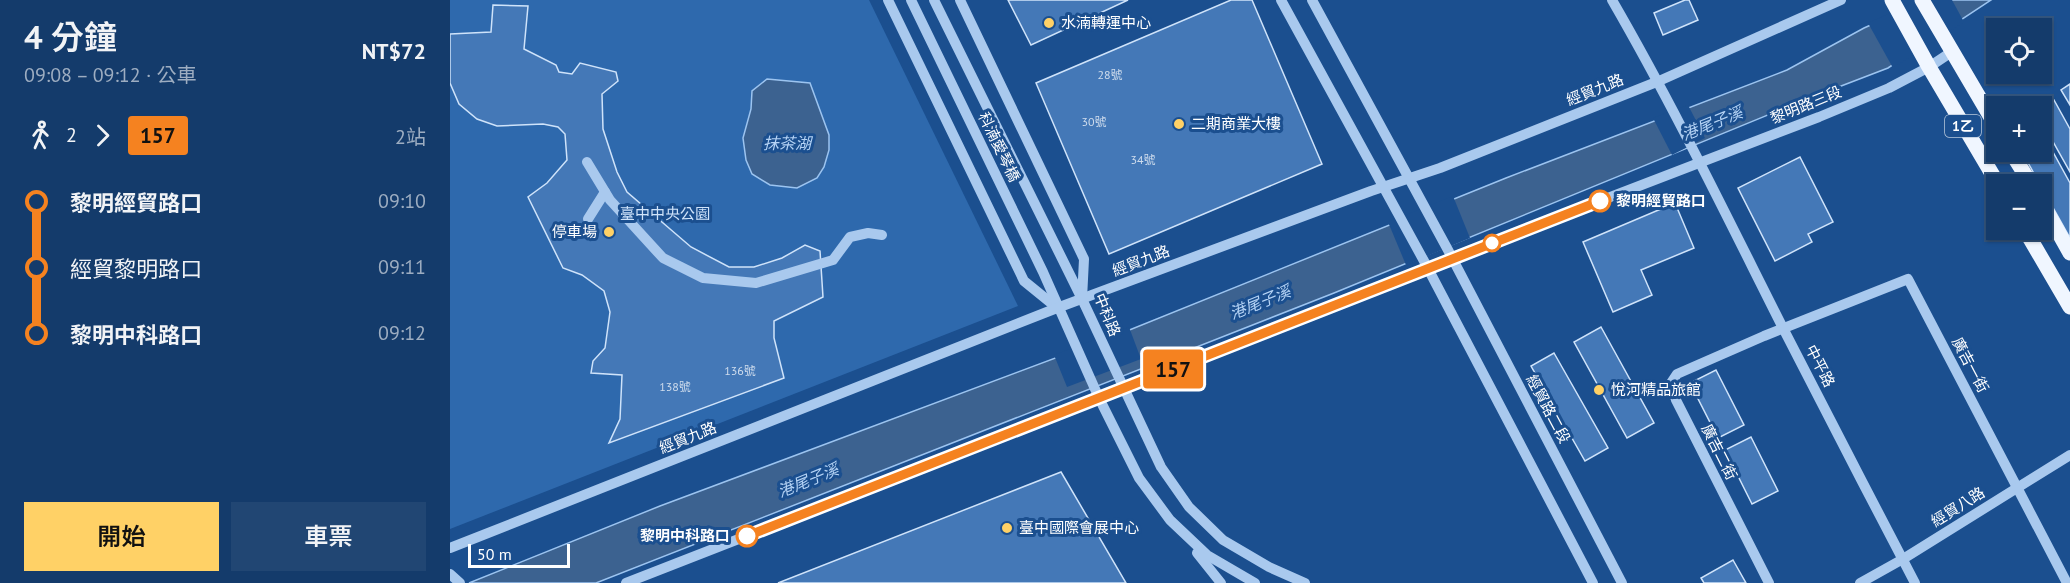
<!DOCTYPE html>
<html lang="zh-TW">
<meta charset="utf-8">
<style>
:root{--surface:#143b6b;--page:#214673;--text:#f1f3f6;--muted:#9dadc1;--line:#33557e;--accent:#ffd166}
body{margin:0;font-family:"PT Sans","Noto Sans TC",sans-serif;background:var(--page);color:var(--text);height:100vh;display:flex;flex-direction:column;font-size:22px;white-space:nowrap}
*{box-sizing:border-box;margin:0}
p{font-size:20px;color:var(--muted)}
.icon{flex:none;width:33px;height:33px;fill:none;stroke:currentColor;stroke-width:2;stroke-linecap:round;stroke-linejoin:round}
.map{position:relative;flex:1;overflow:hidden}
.sheet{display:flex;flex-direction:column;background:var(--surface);width:450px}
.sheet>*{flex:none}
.badge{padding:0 12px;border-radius:4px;font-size:21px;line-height:39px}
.buttons{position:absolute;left:1536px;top:18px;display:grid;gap:12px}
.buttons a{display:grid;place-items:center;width:66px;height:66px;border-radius:0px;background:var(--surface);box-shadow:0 2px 4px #0004,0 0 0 2px var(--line);font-size:30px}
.scale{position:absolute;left:18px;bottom:15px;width:102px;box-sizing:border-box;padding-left:6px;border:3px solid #fff;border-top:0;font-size:16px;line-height:21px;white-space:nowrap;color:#fff;-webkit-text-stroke:4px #1b4f8f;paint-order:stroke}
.map>.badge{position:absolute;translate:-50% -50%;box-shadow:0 0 0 3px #fff}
.legs{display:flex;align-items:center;gap:9px;height:66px;padding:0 24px;font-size:20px}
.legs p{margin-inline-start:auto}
.summary{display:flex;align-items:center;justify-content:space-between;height:102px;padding:0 24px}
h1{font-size:33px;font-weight:600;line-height:45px}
.action{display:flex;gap:12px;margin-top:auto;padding:12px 24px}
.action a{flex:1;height:69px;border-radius:0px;background:var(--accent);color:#111;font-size:24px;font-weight:600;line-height:69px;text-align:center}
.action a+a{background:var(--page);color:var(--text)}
ul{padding:0 24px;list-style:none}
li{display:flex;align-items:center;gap:21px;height:66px;font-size:22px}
li i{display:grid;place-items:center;width:9px;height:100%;margin:0 8px;background:currentColor}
li i::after{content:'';width:15px;height:15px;margin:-8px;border:4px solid;border-radius:50%;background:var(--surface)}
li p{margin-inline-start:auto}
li:first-child i{background:linear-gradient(#0000 50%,currentColor 0)}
li:last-child i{background:linear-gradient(currentColor 50%,#0000 0)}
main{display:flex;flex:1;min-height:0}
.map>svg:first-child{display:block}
.green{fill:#2e69ad}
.water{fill:#3c6290;stroke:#9cc4f0;stroke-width:1.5}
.pier{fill:#1b4f8f}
.building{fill:#4478b7;stroke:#cfe3fa;stroke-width:1.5}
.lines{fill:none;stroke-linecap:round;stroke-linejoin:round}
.minor{stroke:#a9c9ee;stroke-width:10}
.major{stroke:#f0f6ff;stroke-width:15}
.line-1-casing{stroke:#fff;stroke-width:14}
.line-1{stroke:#f58220;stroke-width:9}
.poi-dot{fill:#ffd166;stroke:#1b4f8f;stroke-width:2}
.stop-1-dot{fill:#fff;stroke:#f58220;stroke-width:3}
.labels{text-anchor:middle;stroke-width:6;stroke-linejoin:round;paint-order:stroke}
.number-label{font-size:12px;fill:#d0dded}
.shield{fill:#1b4f8f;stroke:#bbcadd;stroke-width:1.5}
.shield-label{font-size:14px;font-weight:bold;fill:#fff}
.poi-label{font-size:15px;fill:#fff;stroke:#1b4f8f;text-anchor:start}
.street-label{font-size:15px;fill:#fff;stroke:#1b4f8f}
.stop-label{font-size:15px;font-weight:bold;fill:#fff;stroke:#1b4f8f;text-anchor:start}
.park-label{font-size:15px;fill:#cfe3fa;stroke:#1b4f8f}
.water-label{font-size:16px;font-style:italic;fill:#b5d3f5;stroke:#1b4f8f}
</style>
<main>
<section class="sheet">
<div class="summary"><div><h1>4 分鐘</h1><p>09:08 – 09:12 · 公車</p></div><b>NT$72</b></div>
<div class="legs"><svg class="icon" aria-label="walk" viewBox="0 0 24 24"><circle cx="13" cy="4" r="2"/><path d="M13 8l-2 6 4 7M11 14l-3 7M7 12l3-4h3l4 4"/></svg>2<svg class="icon" aria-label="forward" viewBox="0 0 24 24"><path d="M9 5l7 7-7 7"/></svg><b class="badge" style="background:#f58220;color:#111">157</b><p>2站</p></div>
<ul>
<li><i style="color:#f58220"></i><b>黎明經貿路口</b><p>09:10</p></li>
<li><i style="color:#f58220"></i><span>經貿黎明路口</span><p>09:11</p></li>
<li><i style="color:#f58220"></i><b>黎明中科路口</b><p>09:12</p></li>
</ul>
<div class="action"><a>開始</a><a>車票</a></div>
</section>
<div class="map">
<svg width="1620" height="583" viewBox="0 0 1620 583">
<rect width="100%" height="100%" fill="#1b4f8f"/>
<polygon class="green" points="0,0 419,0 568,306 0,529"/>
<g class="water">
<polygon points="1477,0 1541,0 1438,68 1352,101 884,293 146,583 19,583 210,506 667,335 1056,178 1337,70 1414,28"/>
<polygon points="317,79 360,83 379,135 379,150 374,167 367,178 347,188 320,185 302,174 296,160 293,138 301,109 302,91"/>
</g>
<g class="pier">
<polygon points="1470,0 1502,0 1514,22 1443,68 1418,23"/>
<polygon points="1238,105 1255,138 1222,155 1203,118"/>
<polygon points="1003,196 1020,238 956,265 938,222"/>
<polygon points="679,327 691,359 617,387 604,355"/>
</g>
<g class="building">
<polygon points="558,0 678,0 581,45"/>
<polygon points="781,0 802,0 872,164 659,254 586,83"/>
<polygon points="1235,0 1239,0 1248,20 1213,35 1204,13"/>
<polygon points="43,5 78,6 74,49 106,65 109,72 122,74 130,63 166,72 168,81 152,94 153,129 167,172 177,192 241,247 279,267 304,267 332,258 355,245 370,251 373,297 324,321 324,338 334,378 159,443 170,419 172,375 141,373 143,361 155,348 160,312 154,291 132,275 113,268 78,197 97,183 117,160 115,134 108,127 93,124 47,126 27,119 9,104 0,83 0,34 41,32"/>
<polygon points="1620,84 1620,105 1611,90"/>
<polygon points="1604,100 1620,129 1620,172 1592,122 1592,107"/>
<polygon points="1592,132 1620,183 1620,238 1572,152 1592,152"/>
<polygon points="1350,157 1383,222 1358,234 1362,242 1325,261 1288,188"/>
<polygon points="1225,203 1244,248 1191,270 1202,295 1163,312 1133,242"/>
<polygon points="1151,327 1204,423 1177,438 1124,342"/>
<polygon points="1104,353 1158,448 1135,461 1081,366"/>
<polygon points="1266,370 1294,425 1268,438 1240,383"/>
<polygon points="1301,437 1328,491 1302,504 1275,450"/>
<polygon points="611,472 676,583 328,583"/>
<polygon points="1283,560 1296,583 1254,583 1251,578"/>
</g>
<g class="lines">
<g class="minor">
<polyline points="438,0 574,281 606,307"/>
<polyline points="461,0 593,272 649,398 689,478 720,520 757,555 805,583"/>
<polyline points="484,0 632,299 711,467 739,507 773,540 819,567 855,583"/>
<polyline points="510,0 634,259 632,299"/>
<polyline points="831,0 974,261 1143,583"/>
<polyline points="862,0 998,250 1172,583"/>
<path d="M1162,0C1224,107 1278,219 1334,330C1377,414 1421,499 1465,583"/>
<polyline points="137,162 160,200 213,258 253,278 306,283 383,260 400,237 418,233 432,235"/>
<polyline points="138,219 155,192"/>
<polyline points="0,548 607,308 921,191 990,168 1209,81 1391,0"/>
<polyline points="747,553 771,583"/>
<polyline points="0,574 10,583"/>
<polyline points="176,583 873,311 978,267 1369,117 1439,88 1479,67 1503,51"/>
<polyline points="1319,583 1226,400 1221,383 1227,374 1314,336 1458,279 1617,583"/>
<polyline points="1410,583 1453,559 1620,455"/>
</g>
<g class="major">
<polyline points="1442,0 1479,67 1548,184"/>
<polyline points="1472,0 1546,126"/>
<polyline points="1561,152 1581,184"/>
<polyline points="1592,203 1620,253"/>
<polyline points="1575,230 1620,307"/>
</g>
</g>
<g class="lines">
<defs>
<polyline id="line-1" points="297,536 1150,201"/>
</defs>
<use href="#line-1" class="line-1-casing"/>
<use href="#line-1" class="line-1"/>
</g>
<g class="poi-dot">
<circle cx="599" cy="23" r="6"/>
<circle cx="729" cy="124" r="6"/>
<circle cx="159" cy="232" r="6"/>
<circle cx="1149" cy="390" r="6"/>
<circle cx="557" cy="528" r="6"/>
</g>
<g class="stop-1-dot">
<circle cx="1150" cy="201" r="10"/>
<circle cx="1042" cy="243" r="8"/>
<circle cx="297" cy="536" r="10"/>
</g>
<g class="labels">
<g class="number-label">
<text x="660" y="79">28號</text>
<text x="644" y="126">30號</text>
<text x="693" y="164">34號</text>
<text x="290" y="375">136號</text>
<text x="225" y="391">138號</text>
</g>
<rect class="shield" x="1495" y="115" width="36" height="22" rx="4.5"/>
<g class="shield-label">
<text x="1513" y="131">1乙</text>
</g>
<g class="poi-label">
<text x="611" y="28">水湳轉運中心</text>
<text x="741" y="129">二期商業大樓</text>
<text x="147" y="237" text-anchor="end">停車場</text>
<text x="1161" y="395">悅河精品旅館</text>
<text x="569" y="533">臺中國際會展中心</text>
</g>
<g class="street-label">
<text transform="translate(1145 90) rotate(-22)" y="5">經貿九路</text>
<text transform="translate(1356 105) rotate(-22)" y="5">黎明路三段</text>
<text transform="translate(549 147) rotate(64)" y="5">科湳愛琴橋</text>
<text transform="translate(691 261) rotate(-21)" y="5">經貿九路</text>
<text transform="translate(657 315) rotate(68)" y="5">中科路</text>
<text transform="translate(1520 365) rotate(62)" y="5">廣吉一街</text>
<text transform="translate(1370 366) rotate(63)" y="5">中平路</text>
<text transform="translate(1098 409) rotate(62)" y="5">經貿路二段</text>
<text transform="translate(238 438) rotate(-22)" y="5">經貿九路</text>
<text transform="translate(1269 452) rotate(63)" y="5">廣吉二街</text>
<text transform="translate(1508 507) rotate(-32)" y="5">經貿八路</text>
</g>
<g class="stop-label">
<text x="1166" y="206">黎明經貿路口</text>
<text x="280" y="541" text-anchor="end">黎明中科路口</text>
</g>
<g class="park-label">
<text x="215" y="219">臺中中央公園</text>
</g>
<g class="water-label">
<text transform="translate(1262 123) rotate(-22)" y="6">港尾子溪</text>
<text x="337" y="149">抹茶湖</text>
<text transform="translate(810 302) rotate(-22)" y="6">港尾子溪</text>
<text transform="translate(358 480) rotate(-22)" y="6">港尾子溪</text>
</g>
</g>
</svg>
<div class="buttons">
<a><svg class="icon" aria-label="locate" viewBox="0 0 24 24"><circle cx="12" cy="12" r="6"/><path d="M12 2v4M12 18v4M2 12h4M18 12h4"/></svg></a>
<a>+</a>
<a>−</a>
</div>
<div class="scale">50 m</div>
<b class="badge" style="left:723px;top:369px;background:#f58220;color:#111">157</b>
</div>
</main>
